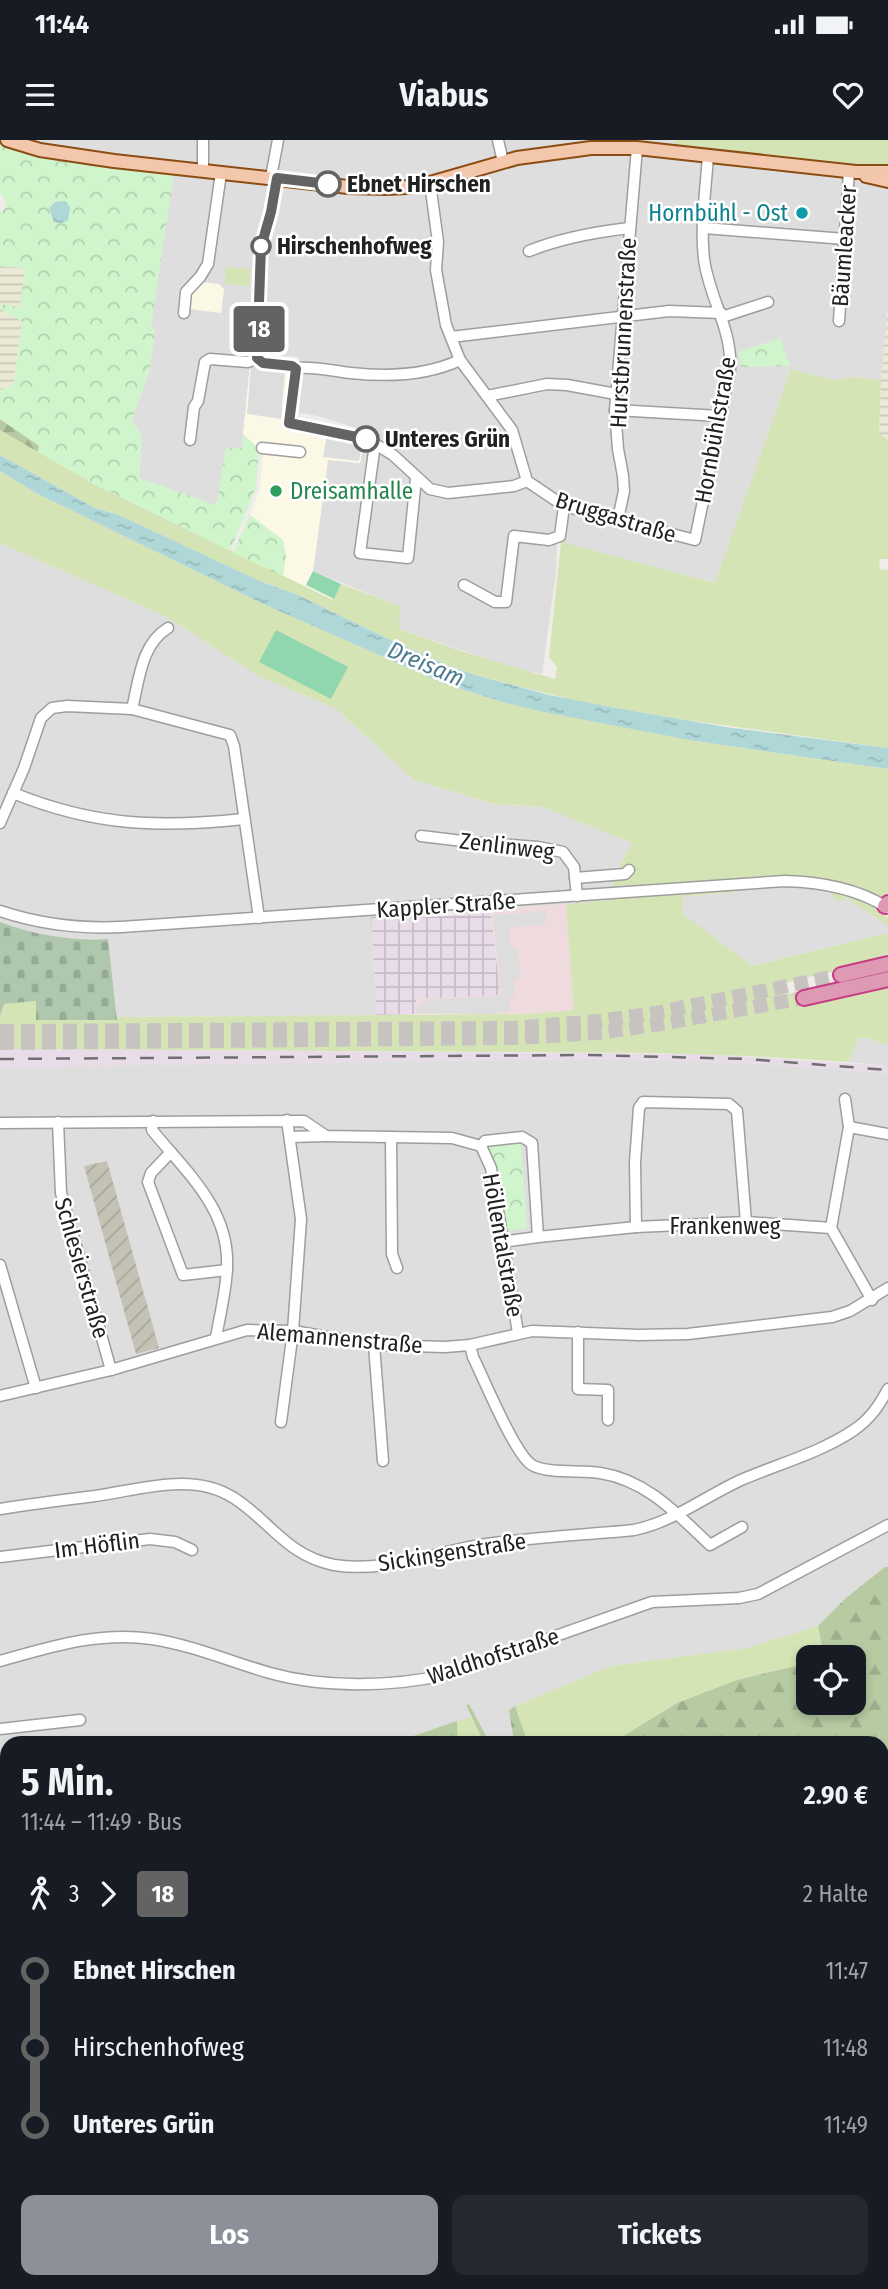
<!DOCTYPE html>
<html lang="de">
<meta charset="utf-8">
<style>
:root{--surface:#171b24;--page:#242831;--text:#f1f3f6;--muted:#9ea1a6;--accent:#8c9099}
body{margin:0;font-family:"Fira Sans Condensed",sans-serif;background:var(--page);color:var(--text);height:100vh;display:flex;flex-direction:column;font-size:26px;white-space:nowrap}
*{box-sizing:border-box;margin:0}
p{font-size:23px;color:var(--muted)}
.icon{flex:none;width:38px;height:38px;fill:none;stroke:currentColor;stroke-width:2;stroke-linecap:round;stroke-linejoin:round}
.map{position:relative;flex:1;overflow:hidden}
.sheet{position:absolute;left:0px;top:1596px;width:889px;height:553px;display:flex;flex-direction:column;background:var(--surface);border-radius:21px 21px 0 0;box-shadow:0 4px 10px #0003}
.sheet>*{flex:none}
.badge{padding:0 14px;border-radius:5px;font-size:24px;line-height:46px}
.buttons{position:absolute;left:796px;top:1505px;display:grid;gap:14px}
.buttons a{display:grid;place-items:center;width:70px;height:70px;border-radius:14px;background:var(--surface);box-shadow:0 4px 10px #0003;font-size:35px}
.map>.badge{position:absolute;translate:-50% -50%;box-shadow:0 0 0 4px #fff}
.legs{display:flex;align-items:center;gap:10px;height:77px;padding:0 21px;font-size:23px}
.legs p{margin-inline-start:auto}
.summary{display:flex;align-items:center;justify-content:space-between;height:119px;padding:0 21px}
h1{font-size:38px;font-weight:700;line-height:52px}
.primary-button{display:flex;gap:14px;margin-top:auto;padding:14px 21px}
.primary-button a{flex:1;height:80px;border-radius:14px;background:var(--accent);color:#fff;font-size:28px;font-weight:700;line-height:80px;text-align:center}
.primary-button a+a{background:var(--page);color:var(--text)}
ul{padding:0 21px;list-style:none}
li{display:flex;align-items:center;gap:24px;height:77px;font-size:26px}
li i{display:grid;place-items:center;width:10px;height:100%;margin:0 9px;background:currentColor}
li i::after{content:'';width:18px;height:18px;margin:-9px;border:5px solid;border-radius:50%;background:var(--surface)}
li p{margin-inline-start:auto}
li:first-child i{background:linear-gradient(#0000 50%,currentColor 0)}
li:last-child i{background:linear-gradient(currentColor 50%,#0000 0)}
.status{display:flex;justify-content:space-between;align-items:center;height:49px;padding:0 35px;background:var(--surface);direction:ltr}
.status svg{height:19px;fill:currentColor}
header{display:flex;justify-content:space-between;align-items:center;height:91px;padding:0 21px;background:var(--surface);font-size:32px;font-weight:700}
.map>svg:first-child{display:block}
.residential{fill:#dfdede}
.commercial{fill:#efdadd}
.industrial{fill:url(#industrial-grid)}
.education{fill:#fcf8e6}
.railway{fill:#e8dce8}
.construction{fill:url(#construction-furrows)}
.farmland{fill:url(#farmland-rules)}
.grass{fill:#d5e4b5}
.forest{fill:url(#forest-firs)}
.cemetery{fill:url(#cemetery-stones)}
.park{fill:url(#park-crowns)}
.pitch{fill:#90d6ae}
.parking{fill:#ddd}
.water{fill:url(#water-ripples)}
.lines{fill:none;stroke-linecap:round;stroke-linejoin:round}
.highway-tunnel{stroke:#c7c3c1;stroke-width:14;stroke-dasharray:14 7;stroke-linecap:butt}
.minor-casing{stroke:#9e9e9e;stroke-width:13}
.major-casing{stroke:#8c4d12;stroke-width:16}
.highway-casing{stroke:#c83c86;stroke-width:18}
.minor{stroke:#fff;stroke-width:10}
.major{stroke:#f2c7ac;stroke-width:12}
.highway{stroke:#de9ab4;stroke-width:14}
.rail{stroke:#6f6f6f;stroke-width:2.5;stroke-dasharray:14 14;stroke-linecap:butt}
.line-1-casing{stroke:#fff;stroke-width:16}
.line-1{stroke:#646363;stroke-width:10}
.stop-1-dot{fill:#fff;stroke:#646363;stroke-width:3.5}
.culture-dot{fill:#0f9aa8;stroke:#fff;stroke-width:2.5}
.leisure-dot{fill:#2e9e5b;stroke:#fff;stroke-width:2.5}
.labels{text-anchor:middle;stroke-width:5;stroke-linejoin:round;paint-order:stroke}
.stop-label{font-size:23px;font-weight:bold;fill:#212121;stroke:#fff;text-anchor:start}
.culture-label{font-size:23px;fill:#0d838f;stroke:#fff;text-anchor:end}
.street-label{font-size:23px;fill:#212121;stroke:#fff}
.leisure-label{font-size:23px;fill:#27864d;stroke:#fff;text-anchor:start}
.water-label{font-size:24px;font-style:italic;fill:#4c7b90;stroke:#fff}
</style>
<div class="status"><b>11:44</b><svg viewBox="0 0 49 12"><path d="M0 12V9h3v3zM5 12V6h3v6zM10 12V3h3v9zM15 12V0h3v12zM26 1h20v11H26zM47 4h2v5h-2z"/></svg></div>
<header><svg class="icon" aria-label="menu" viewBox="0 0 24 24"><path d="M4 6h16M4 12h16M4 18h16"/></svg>Viabus<svg class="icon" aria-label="heart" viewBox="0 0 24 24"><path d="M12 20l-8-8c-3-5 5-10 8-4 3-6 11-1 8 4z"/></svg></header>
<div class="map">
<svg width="888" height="2149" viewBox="0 0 888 2149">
<defs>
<pattern id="industrial-grid" width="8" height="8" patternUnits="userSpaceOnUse" patternTransform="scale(1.75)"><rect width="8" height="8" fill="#e8dce8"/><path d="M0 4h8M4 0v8" fill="none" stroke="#c7bcc7"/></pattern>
<pattern id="construction-furrows" width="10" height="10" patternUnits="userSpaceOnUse" patternTransform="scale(1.75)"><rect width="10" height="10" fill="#c4c1b5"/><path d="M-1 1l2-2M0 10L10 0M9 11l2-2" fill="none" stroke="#a8a69b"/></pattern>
<pattern id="farmland-rules" width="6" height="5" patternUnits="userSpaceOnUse" patternTransform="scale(1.75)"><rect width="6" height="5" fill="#ecead7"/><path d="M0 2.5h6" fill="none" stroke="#cac8b8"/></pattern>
<pattern id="forest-firs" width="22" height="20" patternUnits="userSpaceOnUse" patternTransform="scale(1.75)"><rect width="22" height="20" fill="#b6cba2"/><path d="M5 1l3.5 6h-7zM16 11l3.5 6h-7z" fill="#9cae8b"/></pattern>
<pattern id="cemetery-stones" width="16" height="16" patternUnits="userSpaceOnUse" patternTransform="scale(1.75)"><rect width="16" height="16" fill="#aec7ad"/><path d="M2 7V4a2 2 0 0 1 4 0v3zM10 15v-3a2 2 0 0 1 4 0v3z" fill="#95ab95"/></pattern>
<pattern id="park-crowns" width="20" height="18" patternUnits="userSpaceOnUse" patternTransform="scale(1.75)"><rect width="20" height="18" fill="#d0f4cc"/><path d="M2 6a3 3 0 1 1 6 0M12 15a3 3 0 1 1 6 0" fill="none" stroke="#b2d1af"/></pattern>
<pattern id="water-ripples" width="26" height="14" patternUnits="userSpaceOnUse" patternTransform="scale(1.75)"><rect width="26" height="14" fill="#afd7d8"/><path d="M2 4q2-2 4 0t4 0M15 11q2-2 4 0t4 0" fill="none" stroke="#96b8b9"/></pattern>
</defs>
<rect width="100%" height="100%" fill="#f0ece9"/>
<g class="residential">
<polygon points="0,0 674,0 674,5 888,27 888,167 881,240 850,237 834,240 791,229 716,443 557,402 556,431 542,534 508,526 399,489 399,466 313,431 328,319 360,323 366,291 318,276 294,272 299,217 251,213 242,308 226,309 216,366 139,339 142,297 132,279 150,230 155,188 151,187 22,13 0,4"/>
<polygon points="0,403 167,477 260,537 335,568 414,640 493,664 543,667 632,703 613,738 615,761 469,771 468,774 461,775 461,771 371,777 377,875 117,877 108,799 62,798 22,791 0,782"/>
<polygon points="762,746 789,746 830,751 845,757 888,786 888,793 752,826 682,774 682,757 737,752 737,749"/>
<polygon points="865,897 888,905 888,926 849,922 858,898"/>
<polygon points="587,919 747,923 888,933 888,1427 846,1458 818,1486 748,1508 611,1526 515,1566 509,1570 514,1603 490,1603 469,1564 466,1565 471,1577 393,1603 7,1603 7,1648 0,1652 0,927"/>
</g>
<polygon class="commercial" points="566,764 575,870 527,874 416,874 416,859 500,855 491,769"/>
<polygon class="industrial" points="491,773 500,855 416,859 416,874 377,875 371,777 411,774 412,778"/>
<g class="education">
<polygon points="200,142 219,144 224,149 221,173 190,169 193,148"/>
<polygon points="250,226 291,231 284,286 364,303 360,323 328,320 313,431 341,444 334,460 283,436 286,417 283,400 250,375 260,348 263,313 243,294"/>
</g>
<polygon class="railway" points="0,909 708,914 888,926 888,933 747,923 587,919 0,927"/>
<polygon class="construction" points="107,1021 159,1208 136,1214 84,1026"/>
<g class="farmland">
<polygon points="0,126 25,128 20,167 0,164"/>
<polygon points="0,165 3,171 22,181 14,242 11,246 0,250"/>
<polygon points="888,167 888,300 879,293 881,240"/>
</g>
<g class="grass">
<polygon points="674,0 888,0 888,27 674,5"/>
<polygon points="226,127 250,129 249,146 225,144"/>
<polygon points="791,229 834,240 850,237 881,240 879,293 888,300 888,419 880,419 879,429 888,430 888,608 680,579 581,562 479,536 452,527 384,497 298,455 262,442 119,375 95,368 0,315 0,290 94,344 333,460 341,444 400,466 399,489 464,512 555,539 557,527 549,517 561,402 715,443"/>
<path d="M0,331L36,353L261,463L445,544L506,563L689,600L888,629V758L877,766L888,778V786L845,757L842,761H836L829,751C798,748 769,746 737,749V752L682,757L683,774L752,826L888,793V814L839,830L784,843L787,854L803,851L805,864L888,843V905L865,897L858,898L849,922L748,916L657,913L0,909V876L3,864L37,861L36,880H116L117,877L527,874L574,870L566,764L614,760L613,738L632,703L543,667L494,664L414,640L335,568L260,537L167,477L0,403Z"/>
<polygon points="818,1486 824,1517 808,1517 808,1523 737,1540 677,1563 612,1603 528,1603 515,1566 611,1526 747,1508"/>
<polygon points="471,1577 484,1603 458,1603 457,1581"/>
</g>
<g class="forest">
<polygon points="0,279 40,306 38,312 0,290"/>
<polygon points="885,1427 888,1427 888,2149 0,2149 0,1666 7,1671 7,2142 882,2142 882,1603 612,1603 677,1563 737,1540 808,1523 808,1563 854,1563 854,1517 824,1517 818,1486 846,1458"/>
<polygon points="469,1564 490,1603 484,1603 466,1565"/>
<polygon points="515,1566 528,1603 514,1603 509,1570"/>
<polygon points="457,1581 458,1603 393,1603"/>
</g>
<path class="cemetery" d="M0,782C34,795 71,801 108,799L117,880H36V861L4,864L0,876Z"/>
<g class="park">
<polygon points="0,4 22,13 174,33 151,187 155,188 150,230 132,279 142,297 139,338 216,365 226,308 242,308 243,294 259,309 256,348 230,411 94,344 38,312 39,306 0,279 0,250 11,246 14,242 22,181 3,171 0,164 20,167 25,128 0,126 0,72 4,70 6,62 0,53"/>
<polygon points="780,198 790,226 741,227 738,212"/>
<polygon points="250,375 283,400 286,417 283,436 233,413"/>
<polygon points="521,1002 527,1088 507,1091 496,1024 487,1006 491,1004"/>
</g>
<g class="pitch">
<polygon points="313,431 341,444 334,459 306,445"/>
<polygon points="276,490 348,527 331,559 259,522"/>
</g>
<g class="parking">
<polygon points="849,51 845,99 829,99 832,60 838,52"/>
<polygon points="251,226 285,230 281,279 247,274"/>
<polygon points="327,295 362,303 359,321 323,317"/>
<polygon points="66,554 124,558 123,569 67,566"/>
<polygon points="545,771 546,784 509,788 510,804 513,804 513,809 518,808 520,838 514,839 515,855 510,856 510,871 491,874 417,873 417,866 423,865 423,860 501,856 494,775"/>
</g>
<g class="water">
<polygon points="66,61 70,68 68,81 60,83 54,82 49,68 55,62"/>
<polygon points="0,315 95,368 119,375 262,442 298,455 384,497 452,527 479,536 549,555 616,568 726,587 888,608 888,629 689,600 544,572 506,563 445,544 261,463 36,353 0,331"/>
</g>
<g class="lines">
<g class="highway-tunnel">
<polyline points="0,891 511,888 598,881 655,873 841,835"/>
<polyline points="0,903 516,898 598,893 655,885 804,858"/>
</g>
<defs>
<g id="minor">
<polyline points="203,0 203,30"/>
<polyline points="498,0 503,22"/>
<polyline points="271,37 278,0"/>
<path d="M430,43L438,102L436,130L446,185L460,220L512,290L527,341L564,366L695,400L730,230C733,190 709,158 704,119C700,85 706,49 708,15"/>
<polyline points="704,88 845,99"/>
<path d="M529,111C561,98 595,92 629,88"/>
<polyline points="184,173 186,152 200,137 208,124 221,33"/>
<polyline points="722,177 768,162"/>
<polyline points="839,181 849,31"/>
<polyline points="451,197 669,171 721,173"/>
<path d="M257,218L263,223L292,226L296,228C314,226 333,231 351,233C388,237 426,236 460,220"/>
<polyline points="257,218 261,107 271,72 277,38"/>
<polyline points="296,228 289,283 367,299 393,315 430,349 448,353 514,346 527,341"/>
<polyline points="487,256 547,244 567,245 616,254"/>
<polyline points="615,270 720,276"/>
<polyline points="190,300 194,267 198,261 205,222 210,219 248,222 257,218"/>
<polyline points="375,304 360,413 408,418 416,338"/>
<polyline points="262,308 300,312"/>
<polyline points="618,379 624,351 623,336 618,309 615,270 637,8"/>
<polyline points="464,445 495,462 506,462 514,396 549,400 560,396 564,366"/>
<path d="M132,569C139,541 141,504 168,488"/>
<path d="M13,653C94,686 159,688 244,679"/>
<polyline points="0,683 24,628 41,578 52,568 67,566 132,569 226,594 230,595 234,606 259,778"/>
<polyline points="421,696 471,702 538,707 563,712 574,727 577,756"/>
<polyline points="575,738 625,734 629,730"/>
<path d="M0,771C39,784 80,789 121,787L785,741C821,742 857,748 888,768"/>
<polyline points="845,959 849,987"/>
<path d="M153,981L152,990C186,1032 230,1069 227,1128C226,1151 220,1175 216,1197"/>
<polyline points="58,982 61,1053 111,1230"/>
<polyline points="0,983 304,981 326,996 452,998 481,1006 491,1028 518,1193"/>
<polyline points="290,997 326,996"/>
<polyline points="391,997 392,1114 397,1128"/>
<polyline points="481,1006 485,1001 522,997 532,1003 538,1097"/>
<polyline points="171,1012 151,1033 148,1042 183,1135 227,1130"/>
<polyline points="636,1087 635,1022 639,968 643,962 729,964 737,971 746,1082"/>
<polyline points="831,1088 849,987 888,994"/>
<polyline points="831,1088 872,1160"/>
<polyline points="502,1102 538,1097 636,1087 746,1082 831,1088"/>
<polyline points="0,1125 36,1248"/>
<polyline points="578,1192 578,1249 608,1250 608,1280"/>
<polyline points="374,1205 383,1321"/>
<path d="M470,1205L473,1217C484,1239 515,1315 532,1325C547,1334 582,1330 600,1333C647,1340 678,1375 710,1405L742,1387"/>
<polyline points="0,1256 111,1230 247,1190 293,1191 374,1205 445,1207 470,1205 532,1191 639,1195 688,1194 832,1177 850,1171 888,1148"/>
<polyline points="281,1282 293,1191 301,1079 287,980"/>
<path d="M0,1369C31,1364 63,1360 95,1356C139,1350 193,1331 234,1358C270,1381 287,1416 334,1425C382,1433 433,1413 480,1405C531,1397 583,1395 634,1390C673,1382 704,1357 741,1340C778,1324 820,1313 854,1290C870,1279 879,1266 888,1249"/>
<polyline points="0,1417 150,1399 175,1402 192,1410"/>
<path d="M0,1521C50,1507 99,1491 152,1499C192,1505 231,1522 270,1533C323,1548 391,1547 445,1535L652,1462L739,1458L758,1454L888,1385"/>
<polyline points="0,1589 80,1580"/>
<polyline points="0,1649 7,1645"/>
</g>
<g id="major">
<polyline points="7,0 40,10 114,21 348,47 386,48 408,47 430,43 517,18 591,8 637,8 856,32 888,32"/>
<polyline points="866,36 888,41"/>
</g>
<g id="highway">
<polyline points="885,766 888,763"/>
<polyline points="841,835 888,824"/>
<polyline points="804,858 888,839"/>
</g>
</defs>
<use href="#minor" class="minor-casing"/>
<use href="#major" class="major-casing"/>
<use href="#highway" class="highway-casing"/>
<use href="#minor" class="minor"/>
<use href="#major" class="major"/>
<use href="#highway" class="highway"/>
<polyline class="rail" points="0,919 588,915 747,919 888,930"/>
</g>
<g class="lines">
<defs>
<polyline id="line-1" points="328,44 277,38 271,72 261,107 257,218 263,223 292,226 296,229 289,283 366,299"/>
</defs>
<use href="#line-1" class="line-1-casing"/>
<use href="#line-1" class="line-1"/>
</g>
<g class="stop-1-dot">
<circle cx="328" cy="44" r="12"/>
<circle cx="261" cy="106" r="9"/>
<circle cx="366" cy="299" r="12"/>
</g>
<circle class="culture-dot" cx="802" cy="73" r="7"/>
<circle class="leisure-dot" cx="276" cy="351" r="7"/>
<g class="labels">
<g class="stop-label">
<text x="347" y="52">Ebnet Hirschen</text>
<text x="277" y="114">Hirschenhofweg</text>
<text x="385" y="307">Unteres Grün</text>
</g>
<g class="culture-label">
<text x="788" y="81">Hornbühl - Ost</text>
</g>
<g class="street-label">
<text transform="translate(844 106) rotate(-86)" y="8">Bäumleacker</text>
<text transform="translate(623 193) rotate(-87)" y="8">Hurstbrunnenstraße</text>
<text transform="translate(715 290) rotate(-80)" y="8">Hornbühlstraße</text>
<text transform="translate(616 377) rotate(17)" y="8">Bruggastraße</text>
<text transform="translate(507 706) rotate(7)" y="8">Zenlinweg</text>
<text transform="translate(446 765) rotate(-4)" y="8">Kappler Straße</text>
<text x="725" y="1094">Frankenweg</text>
<text transform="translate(503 1105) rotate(80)" y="8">Höllentalstraße</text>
<text transform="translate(82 1128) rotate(74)" y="8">Schlesierstraße</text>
<text transform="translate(340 1198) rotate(5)" y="8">Alemannenstraße</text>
<text transform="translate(97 1405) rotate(-7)" y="8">Im Höflin</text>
<text transform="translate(452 1412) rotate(-9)" y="8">Sickingenstraße</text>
<text transform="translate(493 1516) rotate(-18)" y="8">Waldhofstraße</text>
</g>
<g class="leisure-label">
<text x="290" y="359">Dreisamhalle</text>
</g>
<g class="water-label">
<text transform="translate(426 524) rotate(23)" y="8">Dreisam</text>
</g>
</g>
</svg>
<div class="buttons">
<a><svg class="icon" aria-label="locate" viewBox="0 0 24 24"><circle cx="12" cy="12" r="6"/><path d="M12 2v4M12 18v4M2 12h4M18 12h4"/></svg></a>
</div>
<b class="badge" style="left:259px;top:189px;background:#646363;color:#fff">18</b>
<section class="sheet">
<div class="summary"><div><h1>5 Min.</h1><p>11:44 – 11:49 · Bus</p></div><b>2.90 €</b></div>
<div class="legs"><svg class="icon" aria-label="walk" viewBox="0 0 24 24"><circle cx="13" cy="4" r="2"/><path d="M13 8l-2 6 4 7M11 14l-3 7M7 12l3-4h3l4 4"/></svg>3<svg class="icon" aria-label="forward" viewBox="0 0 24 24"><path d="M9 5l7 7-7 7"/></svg><b class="badge" style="background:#646363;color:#fff">18</b><p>2 Halte</p></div>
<ul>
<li><i style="color:#646363"></i><b>Ebnet Hirschen</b><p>11:47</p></li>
<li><i style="color:#646363"></i><span>Hirschenhofweg</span><p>11:48</p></li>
<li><i style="color:#646363"></i><b>Unteres Grün</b><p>11:49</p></li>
</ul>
<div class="primary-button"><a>Los</a><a>Tickets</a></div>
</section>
</div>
